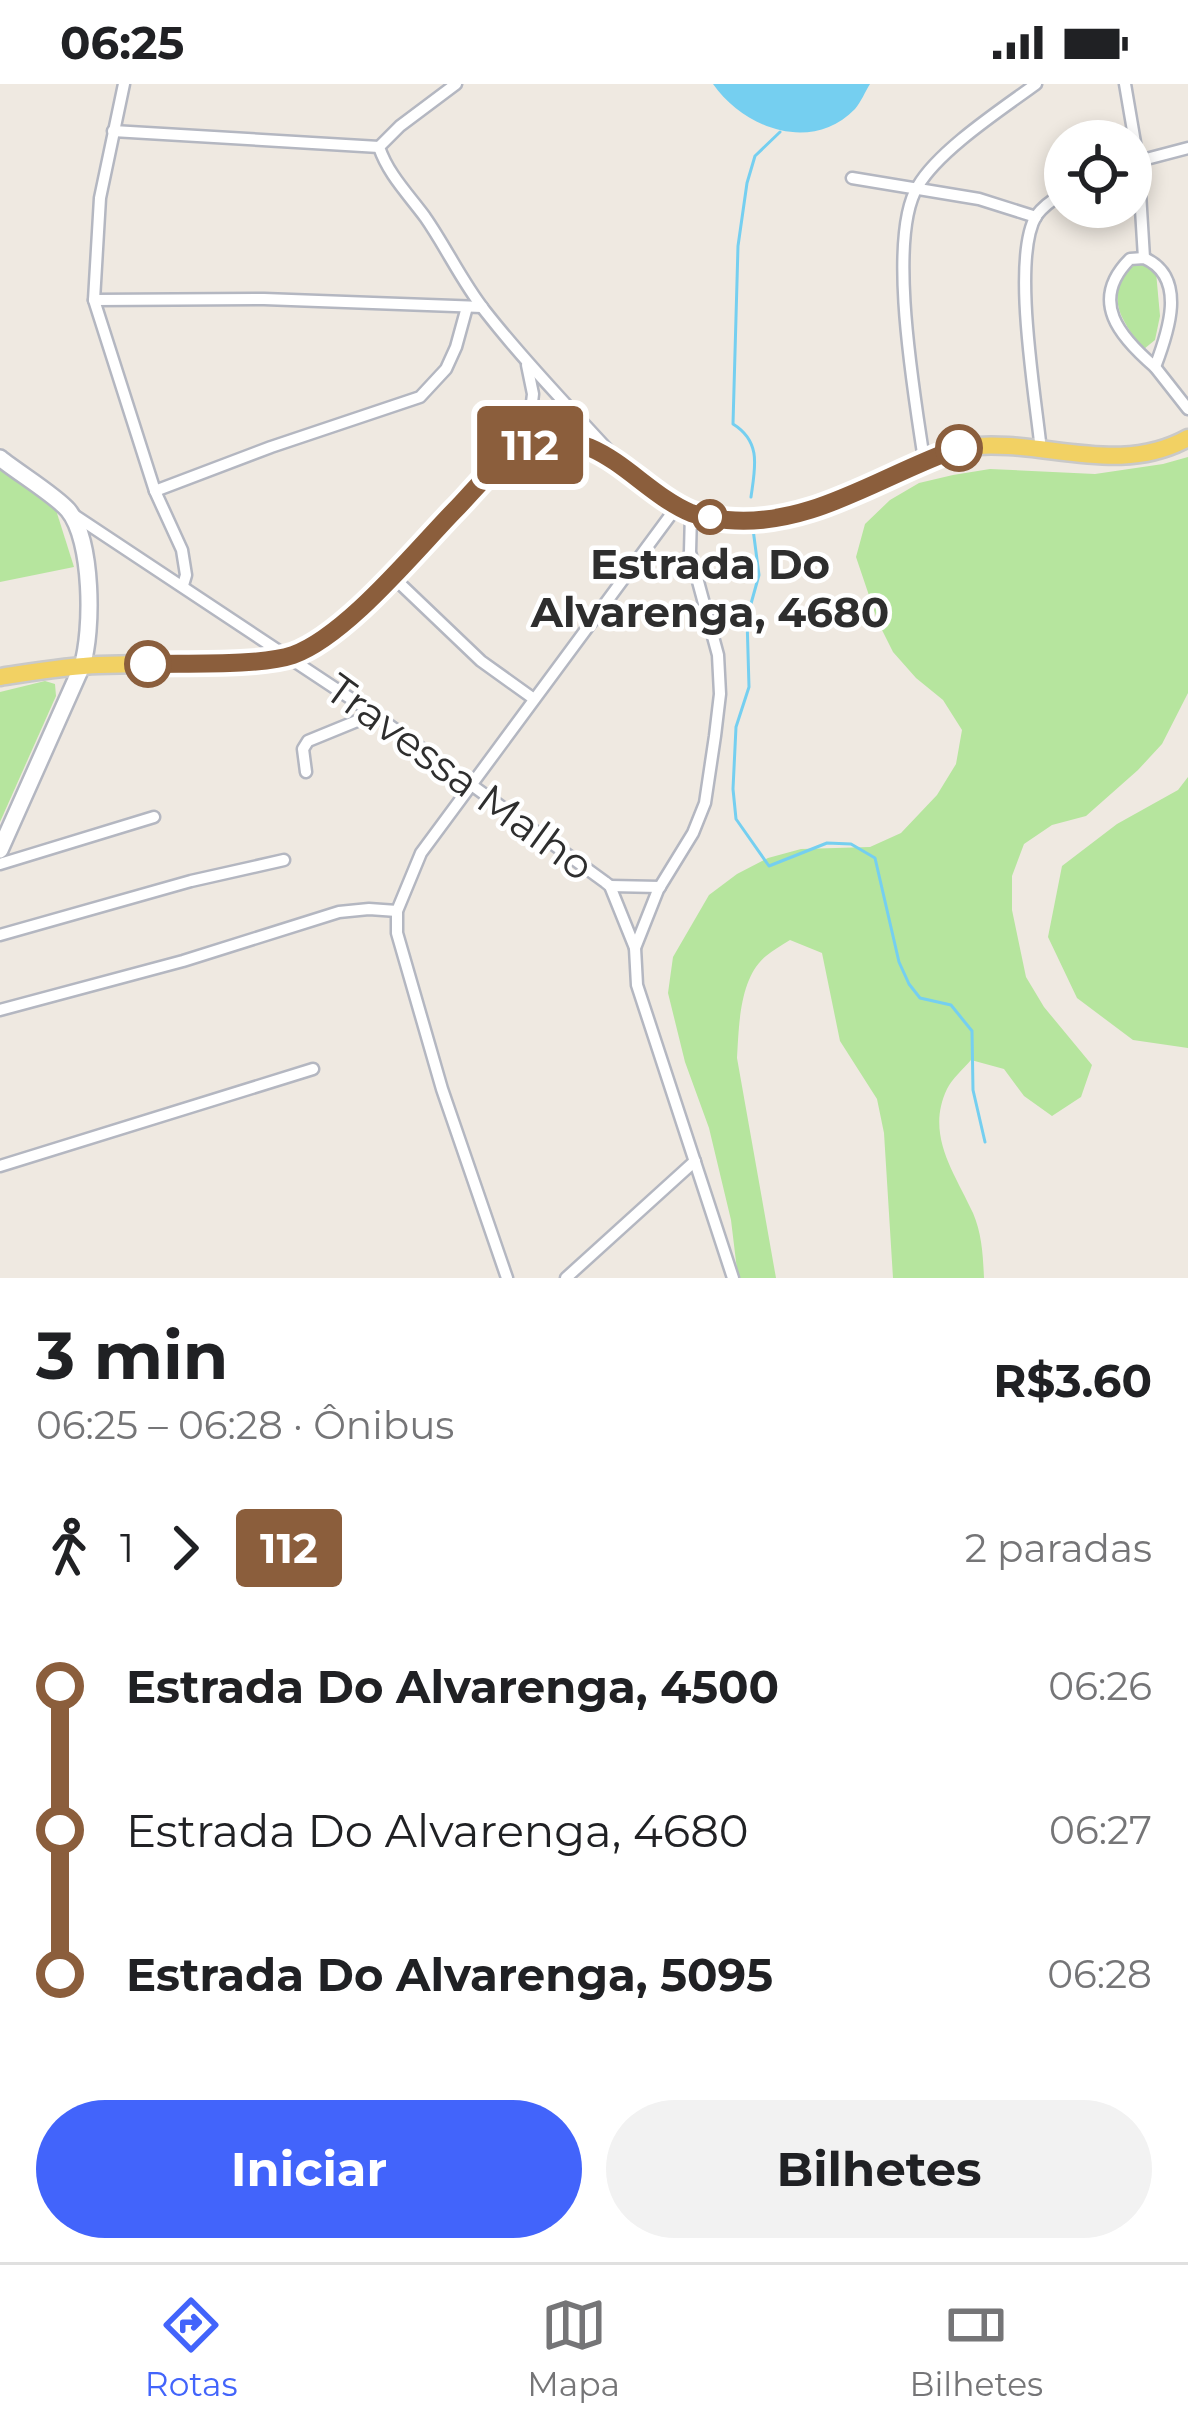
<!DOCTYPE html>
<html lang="pt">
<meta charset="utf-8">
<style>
:root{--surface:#fff;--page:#f2f2f2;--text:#202124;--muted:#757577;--line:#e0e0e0;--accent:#4264fb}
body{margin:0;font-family:Montserrat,sans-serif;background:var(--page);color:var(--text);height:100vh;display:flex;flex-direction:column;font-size:45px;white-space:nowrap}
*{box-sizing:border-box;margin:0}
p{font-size:39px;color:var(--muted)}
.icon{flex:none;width:66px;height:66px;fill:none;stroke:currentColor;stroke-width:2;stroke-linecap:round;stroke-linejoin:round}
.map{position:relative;height:1194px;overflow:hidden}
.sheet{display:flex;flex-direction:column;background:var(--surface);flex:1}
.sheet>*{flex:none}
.badge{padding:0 24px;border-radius:9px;font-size:42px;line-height:78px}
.buttons{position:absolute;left:1044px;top:36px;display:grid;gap:24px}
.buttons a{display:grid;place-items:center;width:108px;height:108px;border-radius:50%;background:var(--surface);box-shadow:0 6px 18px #0003;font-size:60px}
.map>.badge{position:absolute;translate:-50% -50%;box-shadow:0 0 0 6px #fff}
.legs{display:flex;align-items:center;gap:18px;height:132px;padding:0 36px;font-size:39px}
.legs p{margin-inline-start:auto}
.overview{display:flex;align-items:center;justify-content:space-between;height:204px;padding:0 36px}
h1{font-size:66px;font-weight:700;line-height:90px}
.primary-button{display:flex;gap:24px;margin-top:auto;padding:24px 36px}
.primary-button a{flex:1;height:138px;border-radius:72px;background:var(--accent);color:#fff;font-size:48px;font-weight:700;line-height:138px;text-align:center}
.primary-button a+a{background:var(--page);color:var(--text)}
ul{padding:0 36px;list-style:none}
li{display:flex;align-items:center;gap:42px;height:144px;font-size:45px}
li i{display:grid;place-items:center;width:18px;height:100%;margin:0 15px;background:currentColor}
li i::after{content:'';width:30px;height:30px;margin:-15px;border:9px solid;border-radius:50%;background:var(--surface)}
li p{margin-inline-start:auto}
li:first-child i{background:linear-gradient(#0000 50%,currentColor 0)}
li:last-child i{background:linear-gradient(currentColor 50%,#0000 0)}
.status{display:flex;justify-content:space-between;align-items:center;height:84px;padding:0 60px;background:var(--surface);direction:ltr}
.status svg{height:33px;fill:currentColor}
.tabs{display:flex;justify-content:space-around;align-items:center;height:168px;border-top:3px solid var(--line);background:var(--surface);font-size:33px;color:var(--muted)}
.tabs a{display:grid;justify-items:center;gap:6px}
.tabs .active{color:var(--accent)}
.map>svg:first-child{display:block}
.green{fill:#b6e59e}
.water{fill:#75cff0}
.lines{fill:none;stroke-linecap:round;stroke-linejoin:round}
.stream{stroke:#75cff0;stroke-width:3}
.street-casing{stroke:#b4b7c1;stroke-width:15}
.secondary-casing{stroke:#b4b7c1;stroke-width:20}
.primary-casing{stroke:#c9c9c9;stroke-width:21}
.street{stroke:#fff;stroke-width:10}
.secondary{stroke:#fff;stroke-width:15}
.primary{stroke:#f2d163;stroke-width:16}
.line-1-casing{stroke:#fff;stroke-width:27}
.line-1{stroke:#8b5e3c;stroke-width:18}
.stop-1-dot{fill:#fff;stroke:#8b5e3c;stroke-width:6}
.labels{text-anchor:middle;stroke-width:9;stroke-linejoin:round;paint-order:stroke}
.stop-label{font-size:42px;font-weight:bold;fill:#2e2e2e;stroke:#fff}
.street-label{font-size:42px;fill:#2e2e2e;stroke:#fff}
</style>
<div class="status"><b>06:25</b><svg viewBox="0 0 49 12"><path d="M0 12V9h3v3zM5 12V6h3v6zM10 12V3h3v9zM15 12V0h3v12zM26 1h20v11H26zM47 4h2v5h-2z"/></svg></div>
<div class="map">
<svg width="1188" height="1194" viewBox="0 0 1188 1194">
<rect width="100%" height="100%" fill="#efe9e1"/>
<g class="green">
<path d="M1140,176L1156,188L1160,232L1155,256L1144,265C1118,234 1102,207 1140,176Z"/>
<path d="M1188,373V609L1162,660L1138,686L1086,732L1052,741L1024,760L1012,792V826L1026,893L1044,923L1092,981L1081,1013L1052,1032L1024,1012L1004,985L971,976C963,985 952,995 947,1005C925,1051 955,1089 973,1129C982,1150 983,1172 984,1194H893L884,1049L877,1015L840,957L822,869L790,856C782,861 773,866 766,872C739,894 739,943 737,974L776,1194H738L731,1136L709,1044L685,978L668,909L673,873L709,811L737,790L768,774L801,765L870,763L901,749L937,711L956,680L962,646L943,616L916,594L893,568L878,538L856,473L865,440L890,416L919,399L953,391L990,385L1095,390L1163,380Z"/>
<polygon points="0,381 56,426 74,483 0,498"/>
<polygon points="45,597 55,600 56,612 0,738 0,608"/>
<polygon points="1188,693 1188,964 1133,956 1077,914 1048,853 1062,782 1117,740 1178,706"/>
</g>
<path class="water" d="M713,0H870C865,8 861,18 855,25C811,70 744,44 713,0Z"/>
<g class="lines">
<g class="stream">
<path d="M751,413C755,384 762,358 733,340L738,162L747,99L755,72L780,48"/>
<polyline points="753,445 759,491 747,534 749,603 736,643 733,705 736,735 769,782 827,759 851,760 875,774 899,878 909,900 920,914 951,921 972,947 973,1006 985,1058"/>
</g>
<defs>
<g id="street">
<polyline points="124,0 100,114 94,216 155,407 182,466 186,491 183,501"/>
<path d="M456,0L400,42L379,63C388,90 408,110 425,133C446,163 462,198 485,227C524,277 567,321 609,367"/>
<polyline points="1125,0 1138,76 1144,174"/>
<polyline points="113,47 379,63"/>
<polyline points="1131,79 1188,64"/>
<polyline points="852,94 979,115 1036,133"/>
<path d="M1144,174C1188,193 1168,249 1155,283C1120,253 1088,217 1130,175Z"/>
<polyline points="94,216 264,215 482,223"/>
<polyline points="1155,283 1188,325"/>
<polyline points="527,361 533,310 527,281"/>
<path d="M1041,367C1036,315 1011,175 1036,132C1043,122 1055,114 1065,108"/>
<path d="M924,376C915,314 886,153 918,102C939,66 1002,25 1036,0"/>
<polyline points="155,407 271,363 420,313 446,285 456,263 467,223"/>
<polyline points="71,429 374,630 605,798 610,802 635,864"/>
<polyline points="691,429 690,468 718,571 720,610 715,652 705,719 693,749 658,806 635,864 637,901 733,1194"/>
<polyline points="392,492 481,577 534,615"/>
<polyline points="306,688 303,665 308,657 374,630"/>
<polyline points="0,780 154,733"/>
<polyline points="610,802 660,803"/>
<polyline points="0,851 191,797 284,776"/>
<polyline points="0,926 183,877 339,828 369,825 397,827"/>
<polyline points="0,1082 313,985"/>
<polyline points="507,1194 442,1005 397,849 397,827 421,769 678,421"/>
<polyline points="566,1194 695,1077"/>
</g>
<path id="secondary" d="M0,374C17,388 55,411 68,426C93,456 93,547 82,582L0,766"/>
<path id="primary" d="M0,593C33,588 66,582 99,581C142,580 184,579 227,577C249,576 278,578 299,568C357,541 414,468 459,422C484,397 508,363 545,358C614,348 651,423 715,434C784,446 845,412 905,385C923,376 944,366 965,363C1040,353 1116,394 1188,354"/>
</defs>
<use href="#street" class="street-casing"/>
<use href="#secondary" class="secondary-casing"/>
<use href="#primary" class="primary-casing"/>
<use href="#street" class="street"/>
<use href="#secondary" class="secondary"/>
<use href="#primary" class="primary"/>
</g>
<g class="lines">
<defs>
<path id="line-1" d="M148,580C186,579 261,582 293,571C346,552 415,467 455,426C477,404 500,371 530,361C599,339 636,406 691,429C702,433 715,435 727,436C811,444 883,390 959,364"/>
</defs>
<use href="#line-1" class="line-1-casing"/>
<use href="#line-1" class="line-1"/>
</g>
<g class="stop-1-dot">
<circle cx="959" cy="364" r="21"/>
<circle cx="710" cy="433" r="15"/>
<circle cx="148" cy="580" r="21"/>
</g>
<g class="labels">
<g class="stop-label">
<text x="710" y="495">Estrada Do<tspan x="710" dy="48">Alvarenga, 4680</tspan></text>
</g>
<g class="street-label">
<text transform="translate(460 693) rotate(36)" y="15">Travessa Malho</text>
</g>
</g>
</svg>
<div class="buttons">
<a><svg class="icon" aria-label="locate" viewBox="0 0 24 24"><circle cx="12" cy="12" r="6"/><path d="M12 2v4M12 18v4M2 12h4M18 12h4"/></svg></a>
</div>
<b class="badge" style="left:530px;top:361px;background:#8b5e3c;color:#fff">112</b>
</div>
<section class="sheet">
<div class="overview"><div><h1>3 min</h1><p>06:25 – 06:28 · Ônibus</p></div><b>R$3.60</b></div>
<div class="legs"><svg class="icon" aria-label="walk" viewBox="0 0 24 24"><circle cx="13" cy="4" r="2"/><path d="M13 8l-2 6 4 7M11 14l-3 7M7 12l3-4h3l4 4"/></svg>1<svg class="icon" aria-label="forward" viewBox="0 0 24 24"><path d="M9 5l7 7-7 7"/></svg><b class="badge" style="background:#8b5e3c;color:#fff">112</b><p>2 paradas</p></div>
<ul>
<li><i style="color:#8b5e3c"></i><b>Estrada Do Alvarenga, 4500</b><p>06:26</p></li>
<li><i style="color:#8b5e3c"></i><span>Estrada Do Alvarenga, 4680</span><p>06:27</p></li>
<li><i style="color:#8b5e3c"></i><b>Estrada Do Alvarenga, 5095</b><p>06:28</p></li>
</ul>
<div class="primary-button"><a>Iniciar</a><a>Bilhetes</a></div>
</section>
<nav class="tabs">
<a class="active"><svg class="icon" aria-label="directions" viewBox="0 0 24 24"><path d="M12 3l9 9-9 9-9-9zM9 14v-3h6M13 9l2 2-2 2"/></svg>Rotas</a>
<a><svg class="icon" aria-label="map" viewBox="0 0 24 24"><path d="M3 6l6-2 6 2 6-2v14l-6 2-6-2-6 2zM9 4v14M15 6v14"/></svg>Mapa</a>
<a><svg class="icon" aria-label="tickets" viewBox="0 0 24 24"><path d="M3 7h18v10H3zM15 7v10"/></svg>Bilhetes</a>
</nav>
